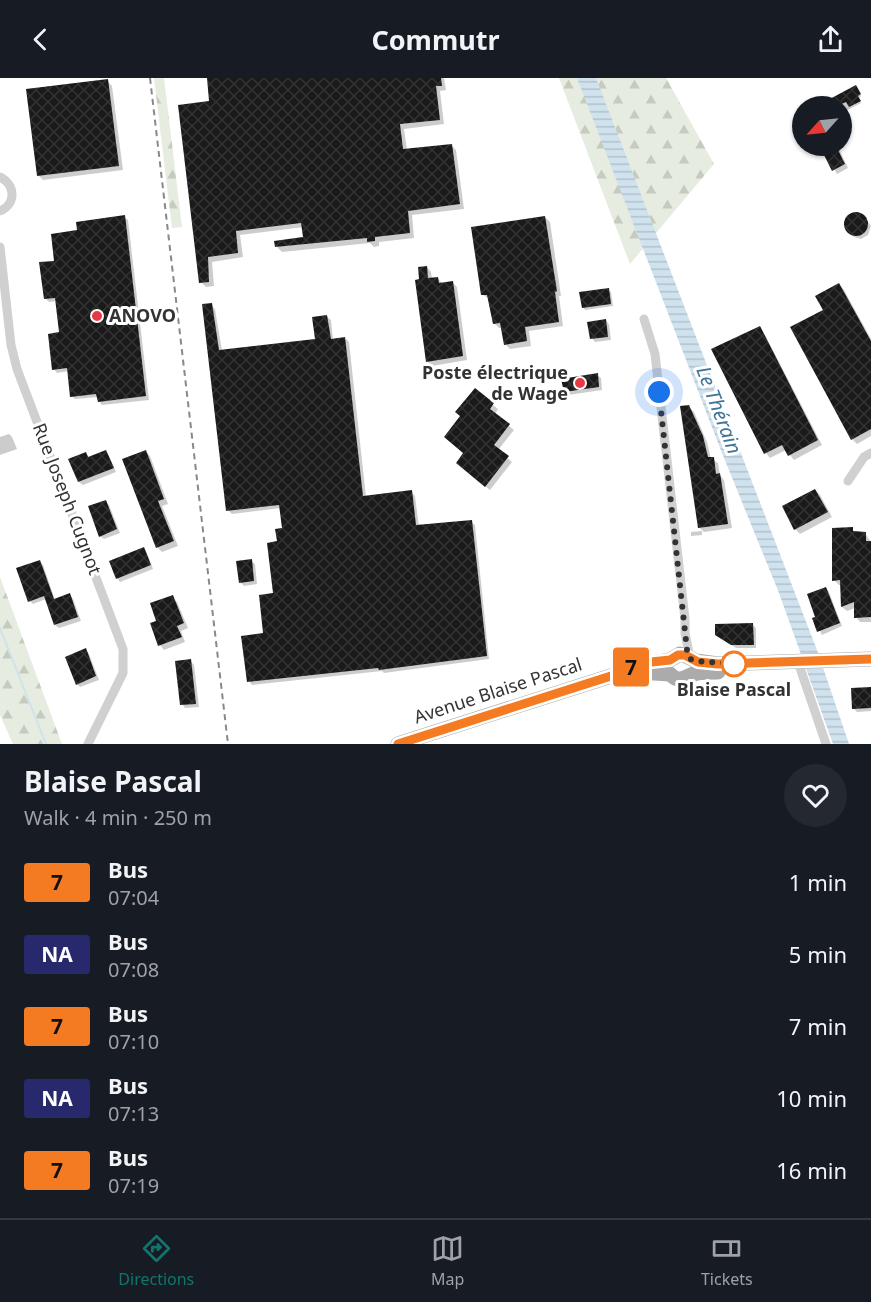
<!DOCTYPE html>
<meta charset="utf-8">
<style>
:root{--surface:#171b24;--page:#242831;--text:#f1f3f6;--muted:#9ea1a6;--line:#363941;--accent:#0f766e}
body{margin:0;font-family:"Noto Sans",sans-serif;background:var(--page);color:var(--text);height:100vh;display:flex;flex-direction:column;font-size:22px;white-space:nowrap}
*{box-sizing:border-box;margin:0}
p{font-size:20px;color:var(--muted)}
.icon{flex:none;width:33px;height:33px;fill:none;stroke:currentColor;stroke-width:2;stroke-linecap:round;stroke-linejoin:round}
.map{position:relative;height:666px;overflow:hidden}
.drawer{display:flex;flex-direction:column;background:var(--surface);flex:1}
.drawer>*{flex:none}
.badge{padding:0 12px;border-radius:4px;font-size:21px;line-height:39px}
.needle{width:39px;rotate:243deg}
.tools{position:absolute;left:792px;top:18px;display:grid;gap:12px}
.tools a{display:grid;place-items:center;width:60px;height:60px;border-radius:50%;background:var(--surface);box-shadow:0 2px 4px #0004;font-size:30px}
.you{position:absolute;width:30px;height:30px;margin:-15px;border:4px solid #fff;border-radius:50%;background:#1a73e8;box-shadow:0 0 0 9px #1a73e833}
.map>.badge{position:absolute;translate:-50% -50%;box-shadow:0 0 0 3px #fff}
.round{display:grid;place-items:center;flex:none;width:63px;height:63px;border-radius:32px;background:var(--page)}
.head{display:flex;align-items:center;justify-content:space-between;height:102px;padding:0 24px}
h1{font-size:28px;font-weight:700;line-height:45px}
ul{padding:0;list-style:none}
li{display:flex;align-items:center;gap:18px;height:72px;padding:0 24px}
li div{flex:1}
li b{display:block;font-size:22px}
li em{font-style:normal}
li .badge{min-width:66px;font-weight:700;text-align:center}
header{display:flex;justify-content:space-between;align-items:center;height:78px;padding:0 24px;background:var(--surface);font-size:27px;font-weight:700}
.menu{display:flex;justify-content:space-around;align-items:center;height:84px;border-top:2px solid var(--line);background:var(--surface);font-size:16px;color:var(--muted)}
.menu a{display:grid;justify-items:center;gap:3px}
.menu .selected{color:var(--accent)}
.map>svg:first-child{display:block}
.forest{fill:url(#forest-firs)}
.water{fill:url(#water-rules)}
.shadow{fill:#0003}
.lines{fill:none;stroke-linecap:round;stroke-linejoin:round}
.stream{stroke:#cfe2ee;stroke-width:2}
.building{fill:url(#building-cross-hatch)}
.street{stroke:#d0d0d0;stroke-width:9}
.primary{stroke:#ababab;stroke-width:15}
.rail{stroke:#888;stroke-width:2;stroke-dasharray:6 4.5;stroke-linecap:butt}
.line-casing{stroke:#fff;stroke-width:14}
.line{stroke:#f47b21;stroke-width:9}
.walk{stroke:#333;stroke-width:6;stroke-dasharray:0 10.8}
.poi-dot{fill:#e63946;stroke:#fff;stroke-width:2}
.stop-dot{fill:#fff;stroke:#f47b21;stroke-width:3}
.labels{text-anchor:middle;stroke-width:6;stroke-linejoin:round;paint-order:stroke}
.poi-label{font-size:18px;font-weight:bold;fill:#333;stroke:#fff;text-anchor:start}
.street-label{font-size:18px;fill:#333;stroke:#fff}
.stop-label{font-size:18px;font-weight:bold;fill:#333;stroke:#fff}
.water-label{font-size:20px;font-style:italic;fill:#3f7597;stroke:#fff}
</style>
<header><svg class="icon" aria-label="back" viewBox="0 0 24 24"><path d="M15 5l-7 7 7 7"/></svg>Commutr<svg class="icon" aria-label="share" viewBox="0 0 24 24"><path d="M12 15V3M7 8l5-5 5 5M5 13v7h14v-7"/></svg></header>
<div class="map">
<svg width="871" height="666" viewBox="0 0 871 666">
<defs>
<pattern id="forest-firs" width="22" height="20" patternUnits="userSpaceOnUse" patternTransform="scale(1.5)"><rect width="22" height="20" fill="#e6ecdf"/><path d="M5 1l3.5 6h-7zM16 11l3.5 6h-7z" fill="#c6cbc0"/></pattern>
<pattern id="water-rules" width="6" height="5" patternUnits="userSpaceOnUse" patternTransform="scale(1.5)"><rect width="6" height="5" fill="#cfe2ee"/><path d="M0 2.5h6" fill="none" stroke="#b2c2cd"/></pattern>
<pattern id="building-cross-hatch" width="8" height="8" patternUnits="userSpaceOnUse" patternTransform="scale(1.5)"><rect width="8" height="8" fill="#1a1a1a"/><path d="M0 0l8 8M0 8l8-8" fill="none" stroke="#333"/></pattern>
</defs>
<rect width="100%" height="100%" fill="#fff"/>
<g class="forest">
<polygon points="154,0 164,0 182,149 172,150"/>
<polygon points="559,0 666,0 714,86 630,186"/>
<polygon points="0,499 62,666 13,666 0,637"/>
</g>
<polygon class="water" points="577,0 596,0 817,572 849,666 833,666 779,515 722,375"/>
<g class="shadow">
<polygon points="208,0 444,0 446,12 440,13 444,46 404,51 407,72 451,67 456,72 464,131 412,137 414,160 379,164 379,168 374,169 370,165 282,174 277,169 305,160 304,149 240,157 243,179 212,184 214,208 206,209 201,204 211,24"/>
<polygon points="107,3 112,8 123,92 43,102 38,97"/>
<polygon points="858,11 861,18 859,20 861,25 842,35 842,28 830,28 828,24"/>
<polygon points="831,68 838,69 848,90 837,96 823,71"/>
<polygon points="853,135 863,137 871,148 868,157 861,161 854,159 845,148 847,139"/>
<polygon points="124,139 128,142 149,322 102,327 99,323 98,319 75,321 72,318 69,293 57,295 54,291 61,256 57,223 49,224 45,220 55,184 78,154"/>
<polygon points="545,139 550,144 561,218 559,218 563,248 529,253 531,268 510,271 505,266 502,250 499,250 494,245 490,221 483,217"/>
<polygon points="427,189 431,194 432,201 438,201 443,206 453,205 457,209 467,282 432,288 427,283"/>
<polygon points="839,207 844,212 871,261 871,358 857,366 852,361 825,233"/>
<polygon points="608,212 611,214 613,228 585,232 583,229"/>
<polygon points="211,227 215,231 222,273 316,262 327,239 331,242 333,262 345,260 349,264 366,419 411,414 415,418 419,449 471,444 475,447 489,581 384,595 382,593 252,607 249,603 265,556 275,516 278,464 283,452 281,430 232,436 228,432"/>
<polygon points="605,242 609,246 611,262 595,264 592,260"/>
<polygon points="759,250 764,255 822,367 794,382 786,372 770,380 766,375 713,272"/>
<polygon points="597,297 601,300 602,312 568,317 565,313"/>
<polygon points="475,312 498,331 495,336 514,352 498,372 512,384 490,412 463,390 465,375 461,339"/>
<polygon points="689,329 694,334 707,364 711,381 718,385 720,397 724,402 732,450 704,454 699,449"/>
<polygon points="9,356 12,359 17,371 0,377 0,359"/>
<polygon points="145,373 150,378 168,426 162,428 178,468 162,474 157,469"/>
<polygon points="106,374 109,378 116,394 83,407 79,404 70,382 86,376 89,379"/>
<polygon points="815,412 820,417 832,439 800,456 795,451"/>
<polygon points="105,423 109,427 120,455 104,461 100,458"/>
<polygon points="852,451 856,455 865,455 871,464 871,544 860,544 856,539 855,530 847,533 842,529 842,507 839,507 834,502"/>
<polygon points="702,453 702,457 691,458 691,454"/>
<polygon points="144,471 147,475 153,491 120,504 117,500"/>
<polygon points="251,483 255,486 257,506 244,508 240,504"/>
<polygon points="40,484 43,487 55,522 70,517 73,521 81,543 59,550 55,547 46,521 33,526 30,523"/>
<polygon points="826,510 829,514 842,548 822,557 814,541 817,540"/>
<polygon points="172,519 177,524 188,550 181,553 185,564 164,572 160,567 158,543"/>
<polygon points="752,546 756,550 756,570 736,570 721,560"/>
<polygon points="86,572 89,576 99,602 80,609 77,606"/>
<polygon points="190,583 194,587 199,629 185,630 182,626"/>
<polygon points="871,611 871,633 857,634 853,630"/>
</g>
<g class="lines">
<polyline class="stream" points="0,550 46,666"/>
</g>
<g class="building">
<polygon points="207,0 441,0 442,8 436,8 440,42 400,46 403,71 452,66 460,126 408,133 410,155 375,159 375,163 367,164 367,160 275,169 274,163 303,159 301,145 236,153 238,175 208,179 209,204 199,205 178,27 209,23"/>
<polygon points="108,1 119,88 37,98 26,11"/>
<polygon points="856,7 861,16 858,18 861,23 849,29 846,24 837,28 829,28 826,23"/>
<polygon points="827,68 836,68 845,86 832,93 821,71"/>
<circle cx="856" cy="146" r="12"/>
<polygon points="125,137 146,318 98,324 96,316 70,319 67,290 52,292 48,256 59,254 55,220 44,221 39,184 54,183 51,156 77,152 76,144"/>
<polygon points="545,138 557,213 555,214 559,244 525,249 527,263 504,267 500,245 493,246 487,217 481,217 471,149"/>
<polygon points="427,188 428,200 438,199 439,205 453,203 463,278 426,284 415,202 419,201 418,189"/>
<polygon points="839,205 871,263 871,351 851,362 790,249 823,232 815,218"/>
<polygon points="609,210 611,226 582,230 579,214"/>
<polygon points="212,225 219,272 315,261 312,239 327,237 331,261 345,259 363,418 412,412 416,447 472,442 487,578 379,592 378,590 247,604 241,558 263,555 259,517 273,515 267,465 277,463 275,451 282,450 279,427 226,433 202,226"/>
<polygon points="606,241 608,259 590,261 587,244"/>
<polygon points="760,248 818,362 788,378 782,367 764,376 711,271"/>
<polygon points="598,295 599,309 564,314 561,301"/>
<polygon points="475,310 494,325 490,331 510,346 494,367 509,378 485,409 456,385 463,375 444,359 460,338 455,334"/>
<polygon points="689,327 703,358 708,379 714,379 716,396 720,395 728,446 698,450 680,328"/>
<polygon points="106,372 114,390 78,404 68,381 86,374 88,379"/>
<polygon points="146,372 164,421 158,423 174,463 156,470 122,381"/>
<polygon points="815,411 828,434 794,452 782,428"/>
<polygon points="106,422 117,451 99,459 88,428"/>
<polygon points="853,449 853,453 866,454 866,463 871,463 871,539 854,540 854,524 841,529 840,502 832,503 832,450"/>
<polygon points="144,469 151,487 116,501 109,483"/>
<polygon points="252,481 254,503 239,505 236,483"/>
<polygon points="40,482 54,521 70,515 78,539 54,547 44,518 28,524 16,490"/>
<polygon points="826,509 840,545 817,554 812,540 815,539 807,516"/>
<polygon points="173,517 184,545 177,548 182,559 158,568 150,545 156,543 150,525"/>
<polygon points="753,545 754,567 731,567 715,557 715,546"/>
<polygon points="86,570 96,598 76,607 65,579"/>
<polygon points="191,581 196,626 180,627 175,583"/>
<polygon points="871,609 871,630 852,631 851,610"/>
</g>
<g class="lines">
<g class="street">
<path d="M0,99C16,107 16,126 0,133"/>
<polyline points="0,169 11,267 17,291 123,571 123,595 88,666"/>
<polyline points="644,241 655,276 685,541 685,555 690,580"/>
<polyline points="848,403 864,379 871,375"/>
<polyline points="798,584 826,666"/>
</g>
<g class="primary">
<path d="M638,594L670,596C680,607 686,597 697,595C704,594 711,594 718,594"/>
<polyline points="398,666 611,598 631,589 670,582 680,576 686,578 696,583 718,586 871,581"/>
</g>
<polyline class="rail" points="150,0 228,666"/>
</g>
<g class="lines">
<defs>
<polyline id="line" points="398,666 611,598 642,585 670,582 678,577 685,577 698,584 718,586 871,581"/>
</defs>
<use href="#line" class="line-casing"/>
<use href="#line" class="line"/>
<polyline class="walk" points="659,314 687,572 690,581 696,583 736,586 734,586"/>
</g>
<g class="poi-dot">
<circle cx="97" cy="238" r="6"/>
<circle cx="580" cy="305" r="6"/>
</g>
<circle class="stop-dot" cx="734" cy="586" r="12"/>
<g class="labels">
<g class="poi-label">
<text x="109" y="244">ANOVO</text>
<text x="568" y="301" text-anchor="end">Poste électrique<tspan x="568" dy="21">de Wage</tspan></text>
</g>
<g class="street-label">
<text transform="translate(67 421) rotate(69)" y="6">Rue Joseph Cugnot</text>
<text transform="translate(498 613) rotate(-18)" y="6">Avenue Blaise Pascal</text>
</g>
<g class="stop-label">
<text x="734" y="618">Blaise Pascal</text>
</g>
<g class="water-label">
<text transform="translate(719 332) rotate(69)" y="7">Le Thérain</text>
</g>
</g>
</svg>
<div class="tools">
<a><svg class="needle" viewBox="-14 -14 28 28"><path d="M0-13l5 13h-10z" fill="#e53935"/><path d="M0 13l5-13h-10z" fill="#9ea1a6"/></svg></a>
</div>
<div class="you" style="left:659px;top:314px"></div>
<b class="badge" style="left:631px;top:589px;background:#f47b21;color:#111">7</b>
</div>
<section class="drawer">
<div class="head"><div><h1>Blaise Pascal</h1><p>Walk · 4 min · 250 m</p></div><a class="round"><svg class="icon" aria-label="heart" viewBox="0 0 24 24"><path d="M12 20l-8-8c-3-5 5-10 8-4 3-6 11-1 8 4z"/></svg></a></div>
<ul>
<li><span class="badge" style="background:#f47b21;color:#111">7</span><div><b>Bus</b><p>07:04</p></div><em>1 min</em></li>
<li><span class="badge" style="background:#28296c;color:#fff">NA</span><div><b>Bus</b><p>07:08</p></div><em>5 min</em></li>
<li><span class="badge" style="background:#f47b21;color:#111">7</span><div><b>Bus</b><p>07:10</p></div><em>7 min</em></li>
<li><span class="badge" style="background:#28296c;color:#fff">NA</span><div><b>Bus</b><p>07:13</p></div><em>10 min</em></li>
<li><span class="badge" style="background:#f47b21;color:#111">7</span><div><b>Bus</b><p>07:19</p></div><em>16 min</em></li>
</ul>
</section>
<nav class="menu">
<a class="selected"><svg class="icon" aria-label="directions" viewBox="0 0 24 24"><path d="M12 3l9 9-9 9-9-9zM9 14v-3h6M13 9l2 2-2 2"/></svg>Directions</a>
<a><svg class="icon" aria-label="map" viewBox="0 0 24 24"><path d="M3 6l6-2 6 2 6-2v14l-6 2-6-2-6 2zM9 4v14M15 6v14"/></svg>Map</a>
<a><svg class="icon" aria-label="tickets" viewBox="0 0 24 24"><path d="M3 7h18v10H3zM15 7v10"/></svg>Tickets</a>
</nav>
